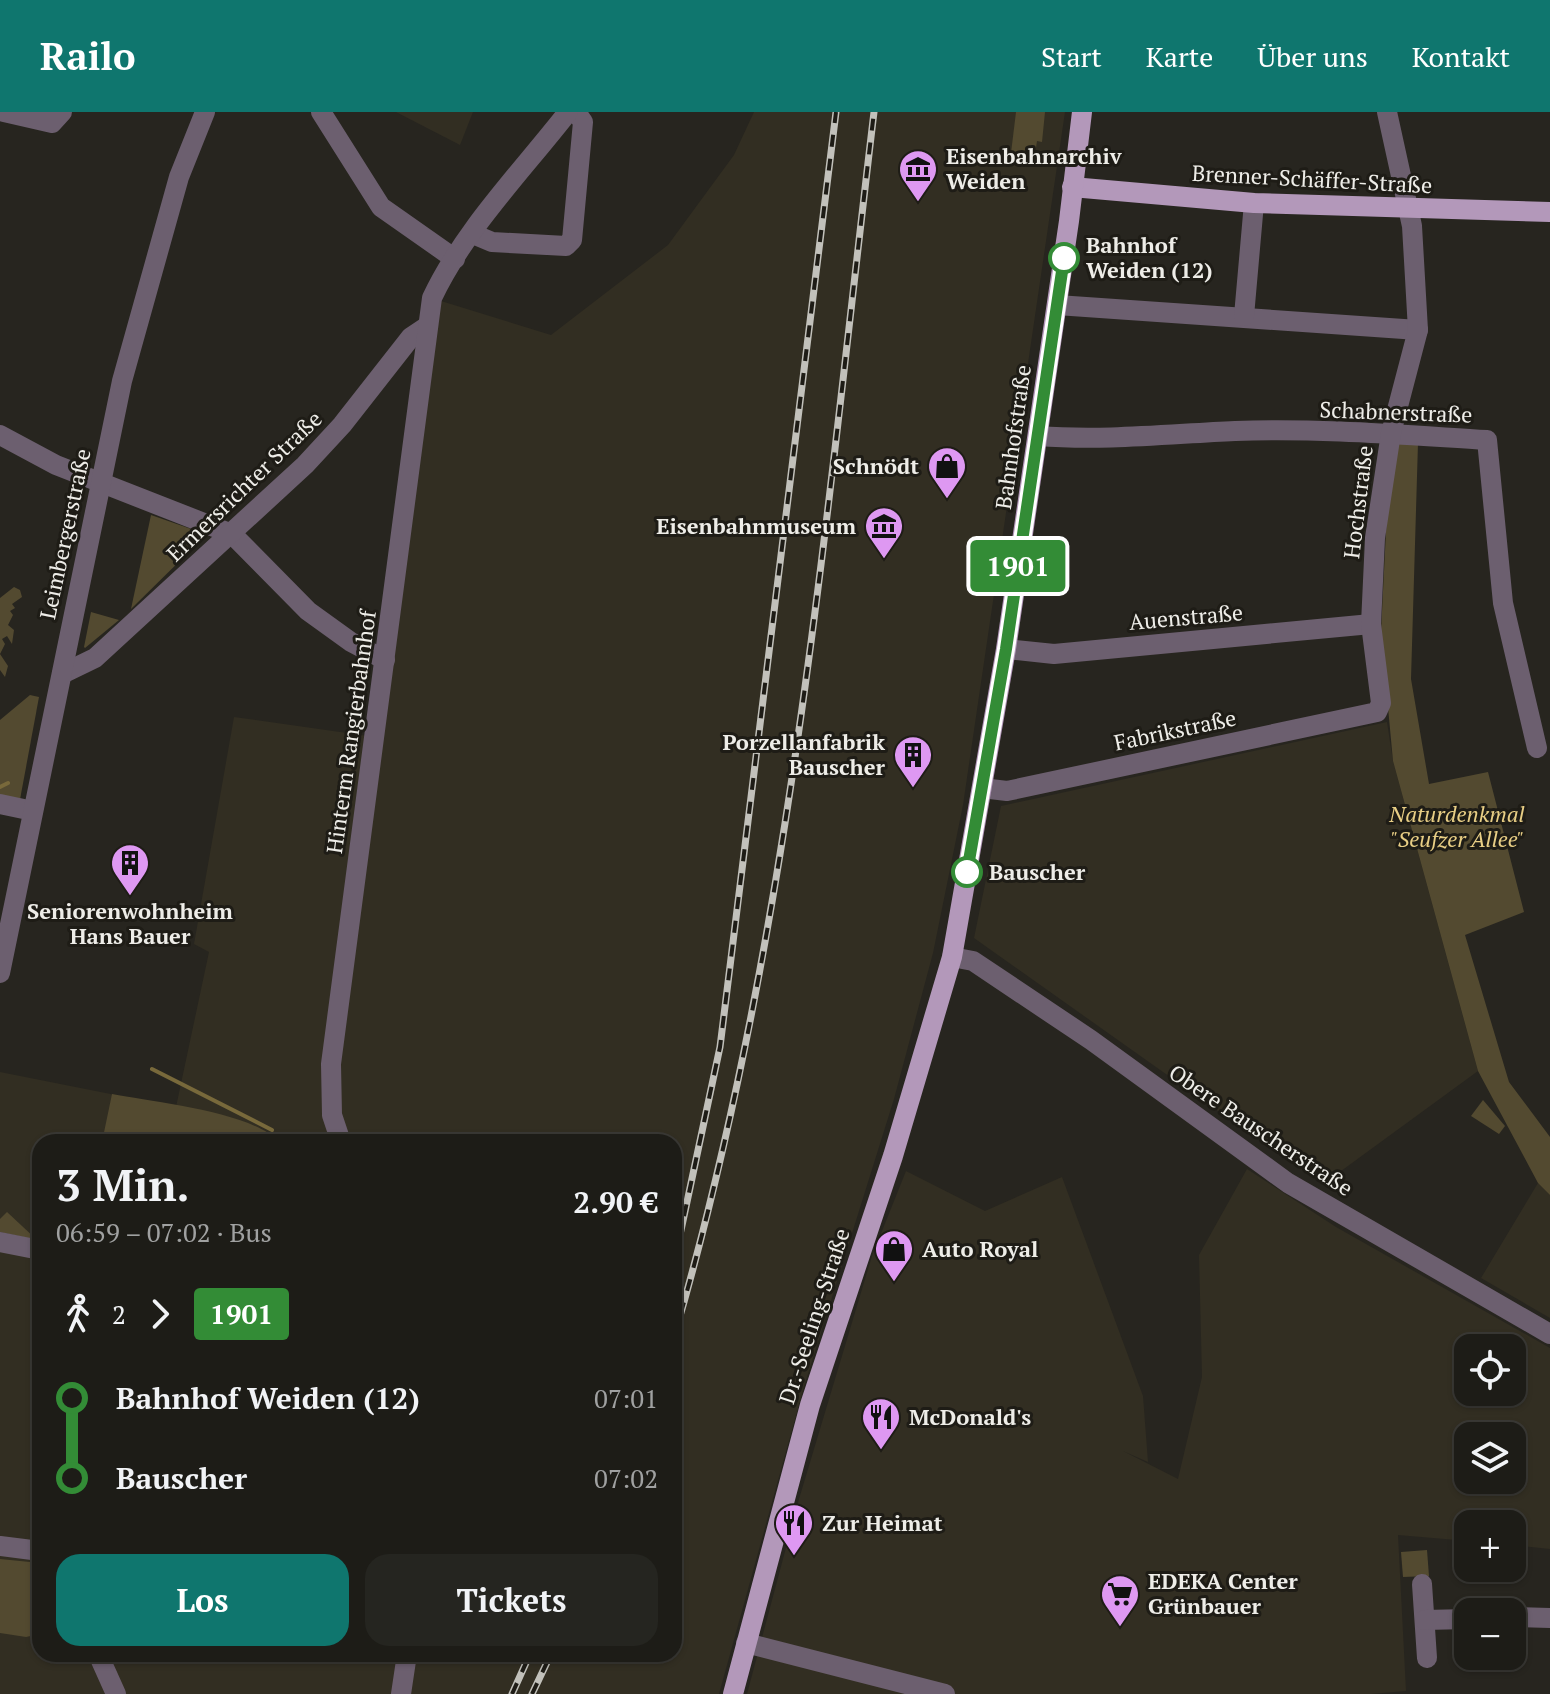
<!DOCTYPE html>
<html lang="de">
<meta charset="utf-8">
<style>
:root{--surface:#1d1c17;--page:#252520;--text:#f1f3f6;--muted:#a0a1a1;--line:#3b3a36;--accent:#0f766e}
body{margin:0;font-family:"PT Serif",serif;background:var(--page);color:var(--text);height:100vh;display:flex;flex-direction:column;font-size:30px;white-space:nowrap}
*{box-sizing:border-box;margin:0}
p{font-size:26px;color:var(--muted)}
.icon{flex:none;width:44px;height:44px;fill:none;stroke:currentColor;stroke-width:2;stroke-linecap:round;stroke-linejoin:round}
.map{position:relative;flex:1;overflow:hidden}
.drawer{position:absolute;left:32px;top:1022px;width:650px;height:528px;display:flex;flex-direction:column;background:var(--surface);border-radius:24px;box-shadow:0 2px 6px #0004,0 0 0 2px var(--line)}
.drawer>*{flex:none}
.badge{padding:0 16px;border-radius:6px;font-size:28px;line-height:52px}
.tools{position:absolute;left:1454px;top:1222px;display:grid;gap:16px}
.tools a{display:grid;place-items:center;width:72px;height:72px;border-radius:16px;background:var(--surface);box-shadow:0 2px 6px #0004,0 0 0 2px var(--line);font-size:40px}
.map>.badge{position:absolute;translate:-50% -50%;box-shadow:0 0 0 4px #fff}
.legs{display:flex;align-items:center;gap:12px;height:88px;padding:0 24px;font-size:26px}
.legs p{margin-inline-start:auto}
.summary{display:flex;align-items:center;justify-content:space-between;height:136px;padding:0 24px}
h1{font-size:44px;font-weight:600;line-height:60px}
.cta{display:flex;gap:16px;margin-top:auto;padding:16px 24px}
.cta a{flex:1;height:92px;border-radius:24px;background:var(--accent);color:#fff;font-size:32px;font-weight:600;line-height:92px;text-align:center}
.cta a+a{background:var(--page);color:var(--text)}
ul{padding:0 24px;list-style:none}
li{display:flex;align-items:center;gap:28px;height:80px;font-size:30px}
li i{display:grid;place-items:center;width:12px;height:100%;margin:0 10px;background:currentColor}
li i::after{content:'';width:20px;height:20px;margin:-10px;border:6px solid;border-radius:50%;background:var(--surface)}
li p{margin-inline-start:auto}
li:first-child i{background:linear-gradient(#0000 50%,currentColor 0)}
li:last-child i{background:linear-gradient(currentColor 50%,#0000 0)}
header{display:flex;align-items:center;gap:48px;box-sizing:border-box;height:112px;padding:0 40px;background:var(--accent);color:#fff}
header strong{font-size:38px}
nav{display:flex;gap:44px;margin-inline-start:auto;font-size:28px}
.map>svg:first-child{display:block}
.built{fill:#322e22;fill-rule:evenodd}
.green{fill:#534a30}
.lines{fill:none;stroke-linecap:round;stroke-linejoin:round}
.stream{stroke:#78693b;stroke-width:4}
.minor{stroke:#6c5f6f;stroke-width:20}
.major{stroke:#b398ba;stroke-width:20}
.rail-casing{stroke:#c2c1bb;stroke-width:7}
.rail{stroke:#1e1c16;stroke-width:4;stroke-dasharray:12;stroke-linecap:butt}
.line-1-casing{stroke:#fff;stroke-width:18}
.line-1{stroke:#338c36;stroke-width:12}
.stop-1-dot{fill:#fff;stroke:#338c36;stroke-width:4}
.labels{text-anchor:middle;stroke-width:6;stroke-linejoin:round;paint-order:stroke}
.poi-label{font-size:22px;font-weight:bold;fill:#eeede8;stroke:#1e1c16;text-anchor:start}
.street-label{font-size:22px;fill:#eeede8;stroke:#1e1c16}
.stop-label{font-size:22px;font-weight:bold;fill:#eeede8;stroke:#1e1c16;text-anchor:start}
.park-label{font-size:22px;font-style:italic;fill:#e8ce85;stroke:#1e1c16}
</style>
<header>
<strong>Railo</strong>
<nav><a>Start</a><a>Karte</a><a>Über uns</a><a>Kontakt</a></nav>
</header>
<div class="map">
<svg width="1550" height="1582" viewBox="0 0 1550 1582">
<rect width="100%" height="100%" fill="#27251f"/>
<g class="built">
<polygon points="396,0 473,0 460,33"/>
<polygon points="754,0 1065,0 963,693 933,841 894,987 803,1278 719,1582 406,1582 411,1542 674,1542 674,1030 346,1030 337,972 441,189 551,223 668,133 734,43"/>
<polygon points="234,605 368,624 334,1030 40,1030 40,1542 398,1542 392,1582 0,1582 0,960 176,995 209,840 194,832"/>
<polygon points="1387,610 1393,649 1478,959 1326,1070 1297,1055 974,826 1001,694"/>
<path d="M1247,1057L1336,1115L1550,1236V1437L1512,1433V1412H1468V1429L1398,1423L1406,1579L1371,1582H747L799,1387L872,1144L906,1059L985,1099L1062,1065L1143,1284L1148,1350L1123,1339L1178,1367L1202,1265L1199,1143ZM1468,1236H1512V1280H1468ZM1468,1324H1512V1368H1468Z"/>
<polygon points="1538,1071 1550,1083 1550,1206 1481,1166"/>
</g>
<g class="green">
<polygon points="1016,0 1045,0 1042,30 1037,29 1034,49 1015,46 1011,41"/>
<polygon points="1399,329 1418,331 1411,567 1429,672 1488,660 1524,800 1465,823 1509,970 1550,1025 1550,1083 1538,1071 1478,959 1393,649 1381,520 1389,359"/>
<polygon points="151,403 194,418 201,428 131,497"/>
<polygon points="14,475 20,478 22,485 12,492 15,496 10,499 13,503 8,513 14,518 12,532 7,524 2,527 5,532 0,542 8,554 5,565 0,558 0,486"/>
<polygon points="91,500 119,508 85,536 84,535"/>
<polygon points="30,583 39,585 19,693 0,689 0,608"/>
<path d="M112,982C154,990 253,1000 279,1030H102Z"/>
<polygon points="1483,988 1505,1014 1499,1022 1471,1004"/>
<polygon points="7,1100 37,1128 0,1120 0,1107"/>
<polygon points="1427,1438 1429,1464 1403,1465 1401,1440"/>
<polygon points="0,1447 40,1451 40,1522 26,1525 0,1521"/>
</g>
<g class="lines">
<g class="stream">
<polyline points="0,675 8,671"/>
<polyline points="152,957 272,1018"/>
</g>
<g class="minor">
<polyline points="4,0 52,11 62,0"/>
<polyline points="321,0 381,95 455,147"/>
<polyline points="473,122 492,130 566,134 572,128 583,10 576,0"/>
<polyline points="1057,193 1418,218"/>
<polyline points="1244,204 1254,91"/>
<polyline points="0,323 56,353 232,422 308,499 351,530 385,548"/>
<path d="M1038,324C1105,329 1168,322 1235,319C1319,316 1403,323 1487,328L1503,491L1537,636"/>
<polyline points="1006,537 1054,542 1371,512"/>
<polyline points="62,562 95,546 305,353 342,313 411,225 426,215"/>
<polyline points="982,676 1007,679 1377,600 1381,591 1371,512 1375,426 1391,321 1418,218 1412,114 1387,0"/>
<polyline points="0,692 33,699"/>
<polyline points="952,845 973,849 1091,928 1288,1071 1550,1222"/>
<polyline points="0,861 122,269 179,65 205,0"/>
<path d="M341,1030L332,1003L331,952L432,186C464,118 522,59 568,0"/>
<polyline points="0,1130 40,1138"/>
<polyline points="0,1434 40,1439"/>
<polyline points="1422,1472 1427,1546"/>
<polyline points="1512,1505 1550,1506"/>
<polyline points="1425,1508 1468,1507"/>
<polyline points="746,1531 945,1582"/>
<polyline points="98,1542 116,1582"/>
<polyline points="401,1582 407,1542"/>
</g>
<g class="major">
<polyline points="1072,75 1254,91 1550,100"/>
<polyline points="733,1582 810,1293 893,1044 952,845 1006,537 1069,109 1082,0"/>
</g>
<defs>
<g id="rail">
<polyline points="674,1151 720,935 836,0"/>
<path d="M674,1225C790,828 825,409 874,0"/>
<polyline points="512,1582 530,1542"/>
<polyline points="532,1582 551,1542"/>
</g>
</defs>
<use href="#rail" class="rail-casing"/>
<use href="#rail" class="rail"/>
</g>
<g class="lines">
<defs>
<polyline id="line-1" points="967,760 1006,537 1064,146"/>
</defs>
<use href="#line-1" class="line-1-casing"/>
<use href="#line-1" class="line-1"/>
</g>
<defs>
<symbol id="museum-pin" viewBox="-11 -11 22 30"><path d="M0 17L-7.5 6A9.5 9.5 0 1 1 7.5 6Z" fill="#de98f2" stroke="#1e1c16"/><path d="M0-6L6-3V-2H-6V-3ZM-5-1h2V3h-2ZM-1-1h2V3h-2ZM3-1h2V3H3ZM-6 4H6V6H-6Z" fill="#111"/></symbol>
<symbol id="shop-pin" viewBox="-11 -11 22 30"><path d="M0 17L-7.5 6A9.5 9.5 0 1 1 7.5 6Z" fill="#de98f2" stroke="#1e1c16"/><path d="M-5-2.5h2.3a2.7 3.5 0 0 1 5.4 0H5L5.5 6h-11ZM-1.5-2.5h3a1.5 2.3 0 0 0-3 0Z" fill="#111"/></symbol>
<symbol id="building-pin" viewBox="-11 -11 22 30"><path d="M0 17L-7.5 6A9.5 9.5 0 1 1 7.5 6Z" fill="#de98f2" stroke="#1e1c16"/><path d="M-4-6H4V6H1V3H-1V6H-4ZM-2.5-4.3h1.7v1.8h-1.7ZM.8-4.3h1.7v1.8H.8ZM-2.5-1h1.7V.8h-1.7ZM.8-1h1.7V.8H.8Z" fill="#111"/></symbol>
<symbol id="restaurant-pin" viewBox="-11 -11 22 30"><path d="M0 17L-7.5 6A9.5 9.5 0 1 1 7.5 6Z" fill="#de98f2" stroke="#1e1c16"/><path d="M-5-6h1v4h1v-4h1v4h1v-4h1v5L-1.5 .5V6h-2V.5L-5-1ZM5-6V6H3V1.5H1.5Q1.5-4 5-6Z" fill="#111"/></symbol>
<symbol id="supermarket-pin" viewBox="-11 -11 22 30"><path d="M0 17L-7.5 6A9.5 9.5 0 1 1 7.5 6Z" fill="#de98f2" stroke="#1e1c16"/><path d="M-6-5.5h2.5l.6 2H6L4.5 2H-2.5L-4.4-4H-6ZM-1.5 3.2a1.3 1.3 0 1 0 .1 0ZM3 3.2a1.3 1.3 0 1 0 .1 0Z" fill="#111"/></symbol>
</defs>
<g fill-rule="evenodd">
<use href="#museum-pin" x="896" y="35" width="44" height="60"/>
<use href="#shop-pin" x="925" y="332" width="44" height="60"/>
<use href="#museum-pin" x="862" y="392" width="44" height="60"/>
<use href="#building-pin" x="891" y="621" width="44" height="60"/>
<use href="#building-pin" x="108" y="729" width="44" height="60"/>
<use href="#shop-pin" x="872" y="1115" width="44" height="60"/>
<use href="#restaurant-pin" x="859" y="1283" width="44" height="60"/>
<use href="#restaurant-pin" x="772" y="1389" width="44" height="60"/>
<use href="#supermarket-pin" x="1098" y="1460" width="44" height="60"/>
</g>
<g class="stop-1-dot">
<circle cx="1064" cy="146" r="14"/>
<circle cx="967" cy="760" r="14"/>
</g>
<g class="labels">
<g class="poi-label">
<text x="946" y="52">Eisenbahnarchiv<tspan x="946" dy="25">Weiden</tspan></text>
<text x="919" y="362" text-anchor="end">Schnödt</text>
<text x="856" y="422" text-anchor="end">Eisenbahnmuseum</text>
<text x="885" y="638" text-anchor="end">Porzellanfabrik<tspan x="885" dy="25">Bauscher</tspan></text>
<text x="130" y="807" text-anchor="middle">Seniorenwohnheim<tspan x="130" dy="25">Hans Bauer</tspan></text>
<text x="922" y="1145">Auto Royal</text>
<text x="909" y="1313">McDonald's</text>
<text x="822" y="1419">Zur Heimat</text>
<text x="1148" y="1477">EDEKA Center<tspan x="1148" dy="25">Grünbauer</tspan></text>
</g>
<g class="street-label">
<text transform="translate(1312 67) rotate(3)" y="8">Brenner-Schäffer-Straße</text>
<text transform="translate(1396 300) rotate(2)" y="8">Schabnerstraße</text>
<text transform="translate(1013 325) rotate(-82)" y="8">Bahnhofstraße</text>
<text transform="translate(244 374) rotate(-44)" y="8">Ermersrichter Straße</text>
<text transform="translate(1358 390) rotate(-83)" y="8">Hochstraße</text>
<text transform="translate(65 422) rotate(-78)" y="8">Leimbergerstraße</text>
<text transform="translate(1186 505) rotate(-5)" y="8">Auenstraße</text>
<text transform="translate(1175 618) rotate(-12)" y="8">Fabrikstraße</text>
<text transform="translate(351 620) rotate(-82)" y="8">Hinterm Rangierbahnhof</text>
<text transform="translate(1261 1018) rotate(34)" y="8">Obere Bauscherstraße</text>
<text transform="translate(814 1204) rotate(-72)" y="8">Dr.-Seeling-Straße</text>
</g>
<g class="stop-label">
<text x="1086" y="141">Bahnhof<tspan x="1086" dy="25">Weiden (12)</tspan></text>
<text x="989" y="768">Bauscher</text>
</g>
<g class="park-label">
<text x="1457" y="710">Naturdenkmal<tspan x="1457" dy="25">"Seufzer Allee"</tspan></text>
</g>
</g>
</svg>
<div class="tools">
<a><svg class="icon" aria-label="locate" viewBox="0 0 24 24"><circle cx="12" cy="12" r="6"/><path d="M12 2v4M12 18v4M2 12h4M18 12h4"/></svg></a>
<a><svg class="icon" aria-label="layers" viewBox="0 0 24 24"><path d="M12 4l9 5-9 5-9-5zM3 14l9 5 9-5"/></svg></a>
<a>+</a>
<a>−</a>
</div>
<b class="badge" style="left:1018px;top:454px;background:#338c36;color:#fff">1901</b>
<section class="drawer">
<div class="summary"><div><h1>3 Min.</h1><p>06:59 – 07:02 · Bus</p></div><b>2.90 €</b></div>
<div class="legs"><svg class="icon" aria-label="walk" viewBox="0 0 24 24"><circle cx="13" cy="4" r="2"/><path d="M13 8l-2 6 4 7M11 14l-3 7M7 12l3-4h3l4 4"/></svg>2<svg class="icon" aria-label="forward" viewBox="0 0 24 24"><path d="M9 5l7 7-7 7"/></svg><b class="badge" style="background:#338c36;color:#fff">1901</b></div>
<ul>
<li><i style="color:#338c36"></i><b>Bahnhof Weiden (12)</b><p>07:01</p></li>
<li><i style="color:#338c36"></i><b>Bauscher</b><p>07:02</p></li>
</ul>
<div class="cta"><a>Los</a><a>Tickets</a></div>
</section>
</div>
